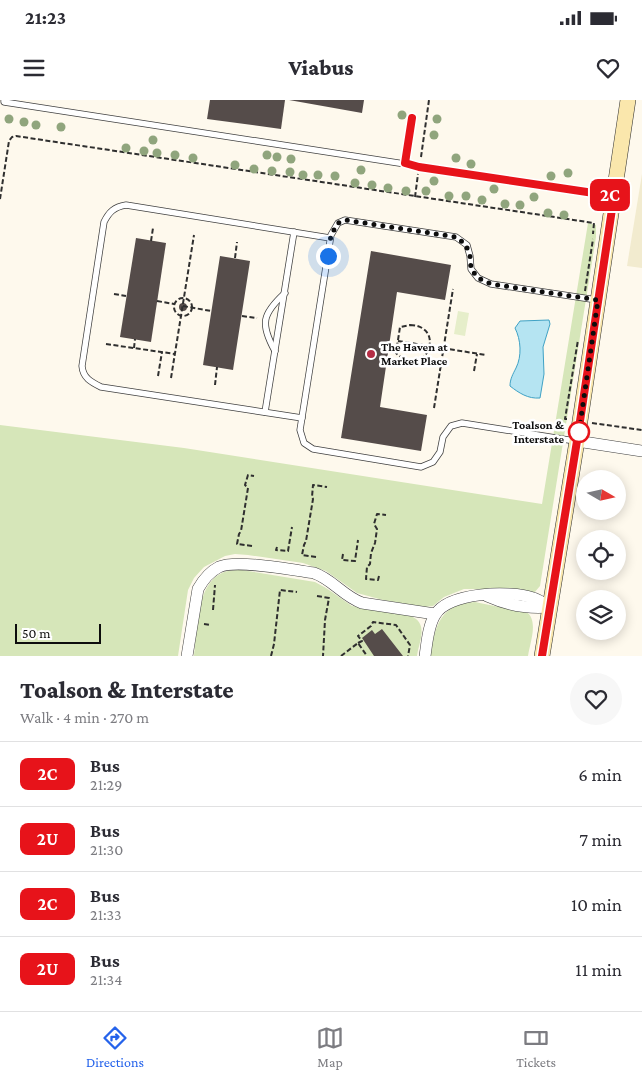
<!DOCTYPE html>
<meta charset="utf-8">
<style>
:root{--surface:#fff;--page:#f7f7f7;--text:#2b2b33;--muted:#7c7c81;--line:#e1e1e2;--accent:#2563eb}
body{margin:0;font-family:"Crimson Pro",serif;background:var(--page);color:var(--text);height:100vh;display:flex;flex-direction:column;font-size:19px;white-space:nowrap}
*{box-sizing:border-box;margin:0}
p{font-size:16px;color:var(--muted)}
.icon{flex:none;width:28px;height:28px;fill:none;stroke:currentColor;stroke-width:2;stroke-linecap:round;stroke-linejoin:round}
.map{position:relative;height:556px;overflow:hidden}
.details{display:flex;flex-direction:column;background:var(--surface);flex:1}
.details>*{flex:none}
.badge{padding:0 10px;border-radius:8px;font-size:18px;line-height:32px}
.needle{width:32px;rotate:99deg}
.controls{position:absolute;left:576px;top:370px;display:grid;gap:10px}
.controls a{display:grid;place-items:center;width:50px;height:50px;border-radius:50%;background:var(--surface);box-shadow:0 2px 12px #0003;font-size:25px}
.scale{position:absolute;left:15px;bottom:12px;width:86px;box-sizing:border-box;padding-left:5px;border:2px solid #0d0d0d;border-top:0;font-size:14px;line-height:18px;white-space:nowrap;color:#0d0d0d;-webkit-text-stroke:4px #fff;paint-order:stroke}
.you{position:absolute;width:25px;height:25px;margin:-12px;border:4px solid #fff;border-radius:50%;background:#1a73e8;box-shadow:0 0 0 8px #1a73e833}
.map>.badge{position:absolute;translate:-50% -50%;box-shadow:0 0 0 2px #fff}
.round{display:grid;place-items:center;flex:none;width:52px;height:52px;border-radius:26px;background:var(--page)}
.overview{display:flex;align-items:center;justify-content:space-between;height:85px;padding:0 20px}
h1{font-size:24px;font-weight:800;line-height:38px}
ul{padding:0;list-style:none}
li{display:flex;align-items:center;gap:15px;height:65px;padding:0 20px;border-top:1px solid var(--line)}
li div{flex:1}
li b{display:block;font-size:19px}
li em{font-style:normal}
li .badge{min-width:55px;font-weight:700;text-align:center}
.status{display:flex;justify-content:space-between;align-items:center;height:35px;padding:0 25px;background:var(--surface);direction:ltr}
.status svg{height:14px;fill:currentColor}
header{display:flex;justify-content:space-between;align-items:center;height:65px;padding:0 20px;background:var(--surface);font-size:22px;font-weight:800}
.tab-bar{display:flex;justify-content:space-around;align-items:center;height:70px;border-top:1px solid var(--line);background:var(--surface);font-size:14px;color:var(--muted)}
.tab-bar a{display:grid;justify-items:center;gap:2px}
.tab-bar .current{color:var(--accent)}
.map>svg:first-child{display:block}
.farmland{fill:#f2ebcf}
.green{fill:#d6e6b9}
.pitch{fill:#e6eeca}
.water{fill:#b5e4f2;stroke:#40a2c5}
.building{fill:#554c4a}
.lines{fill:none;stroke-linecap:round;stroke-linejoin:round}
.service-casing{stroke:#404040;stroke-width:7}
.minor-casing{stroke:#404040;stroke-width:12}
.secondary-casing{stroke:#2f2f2f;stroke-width:16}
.path{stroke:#2f2f2f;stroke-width:2;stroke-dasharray:5 2.5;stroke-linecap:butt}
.service{stroke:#fff;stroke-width:5.5}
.minor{stroke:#fff;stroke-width:11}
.secondary{stroke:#fae7ac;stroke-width:15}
.tree{fill:#90a57d}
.line-casing{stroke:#fff;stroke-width:11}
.line{stroke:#e7131a;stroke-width:8}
.walk{stroke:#0d0d0d;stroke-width:5;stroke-dasharray:0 9}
.poi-dot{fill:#b52d45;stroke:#fff;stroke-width:2}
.stop-dot{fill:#fff;stroke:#e7131a;stroke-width:2.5}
.labels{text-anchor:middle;stroke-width:5;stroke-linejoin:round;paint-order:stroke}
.poi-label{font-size:12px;font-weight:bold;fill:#0d0d0d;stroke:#fff;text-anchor:start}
.stop-label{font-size:12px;font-weight:bold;fill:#0d0d0d;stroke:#fff;text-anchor:end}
</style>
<div class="status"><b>21:23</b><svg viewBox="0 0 49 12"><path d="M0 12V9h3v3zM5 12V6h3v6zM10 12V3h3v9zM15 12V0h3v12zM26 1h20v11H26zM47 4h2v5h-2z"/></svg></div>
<header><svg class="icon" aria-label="menu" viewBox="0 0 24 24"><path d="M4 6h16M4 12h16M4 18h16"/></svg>Viabus<svg class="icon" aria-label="heart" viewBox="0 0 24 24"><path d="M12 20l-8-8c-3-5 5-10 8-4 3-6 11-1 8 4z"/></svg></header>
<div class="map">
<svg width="642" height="556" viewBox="0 0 642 556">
<rect width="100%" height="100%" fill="#fef9ed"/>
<polygon class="farmland" points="642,74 642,168 627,166"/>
<g class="green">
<polygon points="588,123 596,125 596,137 540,486 534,493 480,489 464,489 444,497 433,506 424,507 383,500 357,493 326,471 303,463 248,455 235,454 225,456 204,467 194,478 188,490 178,556 0,556 0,325 184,348 542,404"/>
<path d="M242,470L315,482L326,488L352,506L411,516C429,524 419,541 417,556H194C197,532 196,484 222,473C228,470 236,470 242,470Z"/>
<path d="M475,502L528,513C538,523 530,543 528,556H430C435,527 440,503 475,502Z"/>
</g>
<polygon class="pitch" points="458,211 469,213 465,236 454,234"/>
<path class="water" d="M549,220L550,224L543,247L544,274L540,298C528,299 519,293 510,286C510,279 513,274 516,268C522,256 521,240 515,228L520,221Z"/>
<g class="building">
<polygon points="210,0 285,0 281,29 207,19"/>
<polygon points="289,0 364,0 362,13"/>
<polygon points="136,138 166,143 151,242 120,237"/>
<polygon points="371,151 451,165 445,200 397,192 380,307 427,315 421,351 341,338"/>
<polygon points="220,156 250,161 233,270 203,265"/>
<circle cx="183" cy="207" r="4"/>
<polygon points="382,529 403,556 374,556 362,538 372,530 375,534"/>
</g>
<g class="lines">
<defs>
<g id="service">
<polyline points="4,0 4,2 612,96"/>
<polyline points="405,63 412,18"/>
<path d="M275,251C260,224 262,214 285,193"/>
<polyline points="265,312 294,132"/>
<path d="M302,318L101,287C91,282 83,278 82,266L104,122C109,112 114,107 126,105L330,138"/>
<polyline points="575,341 462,323 451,326 443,337 440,352 433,362 421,367 313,349 304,343 300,330 331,135 338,123 345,120 456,137 467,145 470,156 471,169 478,178 491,184 597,200"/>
</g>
<g id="minor">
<polyline points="577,341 642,351"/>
<path d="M487,496C507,505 526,509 549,507"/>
<path d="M187,556L198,489C203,480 209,472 219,467C236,459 293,470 314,473C332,479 343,496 362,503L435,514"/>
<path d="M425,556C427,543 428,526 435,515C448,492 510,490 533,498C538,499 544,504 550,507"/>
</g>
<polyline id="secondary" points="542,556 577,341 628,0"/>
</defs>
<use href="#service" class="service-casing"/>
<use href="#minor" class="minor-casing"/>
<use href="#secondary" class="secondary-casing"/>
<g class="path">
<polyline points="421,57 429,0"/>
<polyline points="415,97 418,74"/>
<polyline points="0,99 9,41 12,37 16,36 594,123 593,134"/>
<polyline points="151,141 153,128"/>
<polyline points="235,158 237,142"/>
<polyline points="585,191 593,139"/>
<polyline points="114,194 126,196"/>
<circle cx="183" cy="207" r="9"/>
<polyline points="157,201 174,204"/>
<polyline points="183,206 211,211"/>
<polyline points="242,216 257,218"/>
<path d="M410,225C448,226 425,282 396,253L400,227Z"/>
<polyline points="398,241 486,255"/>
<polyline points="106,244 175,254"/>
<polyline points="134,248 135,239"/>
<polyline points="474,271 477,254"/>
<polyline points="158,276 162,252"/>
<polyline points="171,278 194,135"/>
<polyline points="215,285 217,267"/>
<polyline points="434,308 453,189"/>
<polyline points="567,319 565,319 578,240"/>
<polyline points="592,323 642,330"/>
<polyline points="252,446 237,444 239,434 241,431 248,388 245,385 248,375 254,376"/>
<polyline points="277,447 276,450 288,451 292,427"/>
<polyline points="343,454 342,460 355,461 358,440"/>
<polyline points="316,457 302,455 304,445 306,441 313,399 312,397 313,385 327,387"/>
<polyline points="379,476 378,480 366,479 367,467 370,464 371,453 375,443 377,429 374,424 377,414 386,415"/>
<polyline points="317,496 329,498 325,520 323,556"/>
<polyline points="213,510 215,485"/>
<polyline points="204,524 211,525"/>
<polyline points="358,543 362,541 358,536 371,526 373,522 396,525 410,545 408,556"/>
<polyline points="271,556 274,544 280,490 297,492"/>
<polyline points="341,556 358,543 367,556"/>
</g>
<use href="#service" class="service"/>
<use href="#minor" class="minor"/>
<use href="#secondary" class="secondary"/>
</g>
<g class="tree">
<circle cx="402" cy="15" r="4.5"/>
<circle cx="9" cy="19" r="4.5"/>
<circle cx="437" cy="19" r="4.5"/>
<circle cx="24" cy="22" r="4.5"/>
<circle cx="36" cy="25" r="4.5"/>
<circle cx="61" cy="27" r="4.5"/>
<circle cx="434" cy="35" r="4.5"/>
<circle cx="153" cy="40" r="4.5"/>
<circle cx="126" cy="48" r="4.5"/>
<circle cx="144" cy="51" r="4.5"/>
<circle cx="157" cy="53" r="4.5"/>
<circle cx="175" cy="55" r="4.5"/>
<circle cx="267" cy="55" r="4.5"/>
<circle cx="277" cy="57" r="4.5"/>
<circle cx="193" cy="58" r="4.5"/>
<circle cx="456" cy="58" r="4.5"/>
<circle cx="291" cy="59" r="4.5"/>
<circle cx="471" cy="64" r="4.5"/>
<circle cx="235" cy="65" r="4.5"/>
<circle cx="254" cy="69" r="4.5"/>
<circle cx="361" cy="70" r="4.5"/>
<circle cx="272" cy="71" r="4.5"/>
<circle cx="290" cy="72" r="4.5"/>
<circle cx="568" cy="73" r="4.5"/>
<circle cx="303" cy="75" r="4.5"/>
<circle cx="318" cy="75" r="4.5"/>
<circle cx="335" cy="76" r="4.5"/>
<circle cx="551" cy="76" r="4.5"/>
<circle cx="434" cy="81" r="4.5"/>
<circle cx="355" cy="83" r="4.5"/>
<circle cx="372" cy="85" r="4.5"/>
<circle cx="388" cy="88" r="4.5"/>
<circle cx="494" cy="89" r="4.5"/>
<circle cx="406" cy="91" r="4.5"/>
<circle cx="426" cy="91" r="4.5"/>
<circle cx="449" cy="96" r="4.5"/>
<circle cx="466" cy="96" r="4.5"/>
<circle cx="534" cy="97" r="4.5"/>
<circle cx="482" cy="100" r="4.5"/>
<circle cx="505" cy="104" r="4.5"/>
<circle cx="520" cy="105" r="4.5"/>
<circle cx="548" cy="113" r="4.5"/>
<circle cx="564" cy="115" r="4.5"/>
</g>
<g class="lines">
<defs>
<polyline id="line" points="412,18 405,63 419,67 614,96 577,341 542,556"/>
</defs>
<use href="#line" class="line-casing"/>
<use href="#line" class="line"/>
<polyline class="walk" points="328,156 331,135 338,123 345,120 456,137 466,145 470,156 471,169 478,178 491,184 598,200 579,332"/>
</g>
<circle class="poi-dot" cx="371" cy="254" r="5"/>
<circle class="stop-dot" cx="579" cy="332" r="10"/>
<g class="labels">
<g class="poi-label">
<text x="381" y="251">The Haven at<tspan x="381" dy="14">Market Place</tspan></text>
</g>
<g class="stop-label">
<text x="564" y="329">Toalson &amp;<tspan x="564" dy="14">Interstate</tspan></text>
</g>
</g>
</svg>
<div class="controls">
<a><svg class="needle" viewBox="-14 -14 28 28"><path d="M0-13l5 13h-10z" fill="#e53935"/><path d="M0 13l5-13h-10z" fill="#7c7c81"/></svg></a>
<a><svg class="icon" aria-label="locate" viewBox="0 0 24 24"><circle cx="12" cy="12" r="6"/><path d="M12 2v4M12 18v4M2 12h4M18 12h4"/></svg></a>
<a><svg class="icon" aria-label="layers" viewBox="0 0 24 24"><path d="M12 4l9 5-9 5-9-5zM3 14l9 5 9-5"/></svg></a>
</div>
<div class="scale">50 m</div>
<div class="you" style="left:328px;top:156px"></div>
<b class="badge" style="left:610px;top:95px;background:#e7131a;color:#fff">2C</b>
</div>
<section class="details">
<div class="overview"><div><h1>Toalson &amp; Interstate</h1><p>Walk · 4 min · 270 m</p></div><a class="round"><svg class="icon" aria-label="heart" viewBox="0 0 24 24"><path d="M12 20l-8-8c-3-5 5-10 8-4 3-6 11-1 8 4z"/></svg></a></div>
<ul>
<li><span class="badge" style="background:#e7131a;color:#fff">2C</span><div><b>Bus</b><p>21:29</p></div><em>6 min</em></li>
<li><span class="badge" style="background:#e7131a;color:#fff">2U</span><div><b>Bus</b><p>21:30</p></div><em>7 min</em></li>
<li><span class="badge" style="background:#e7131a;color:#fff">2C</span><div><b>Bus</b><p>21:33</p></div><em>10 min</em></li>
<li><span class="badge" style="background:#e7131a;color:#fff">2U</span><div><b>Bus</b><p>21:34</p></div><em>11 min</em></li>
</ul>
</section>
<nav class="tab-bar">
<a class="current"><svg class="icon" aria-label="directions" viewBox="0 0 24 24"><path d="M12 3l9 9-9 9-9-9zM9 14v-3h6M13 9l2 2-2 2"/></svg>Directions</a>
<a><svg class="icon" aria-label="map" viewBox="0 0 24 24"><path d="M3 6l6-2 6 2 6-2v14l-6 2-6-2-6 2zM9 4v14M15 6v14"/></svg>Map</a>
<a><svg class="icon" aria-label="tickets" viewBox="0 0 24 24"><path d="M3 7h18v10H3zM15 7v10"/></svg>Tickets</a>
</nav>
